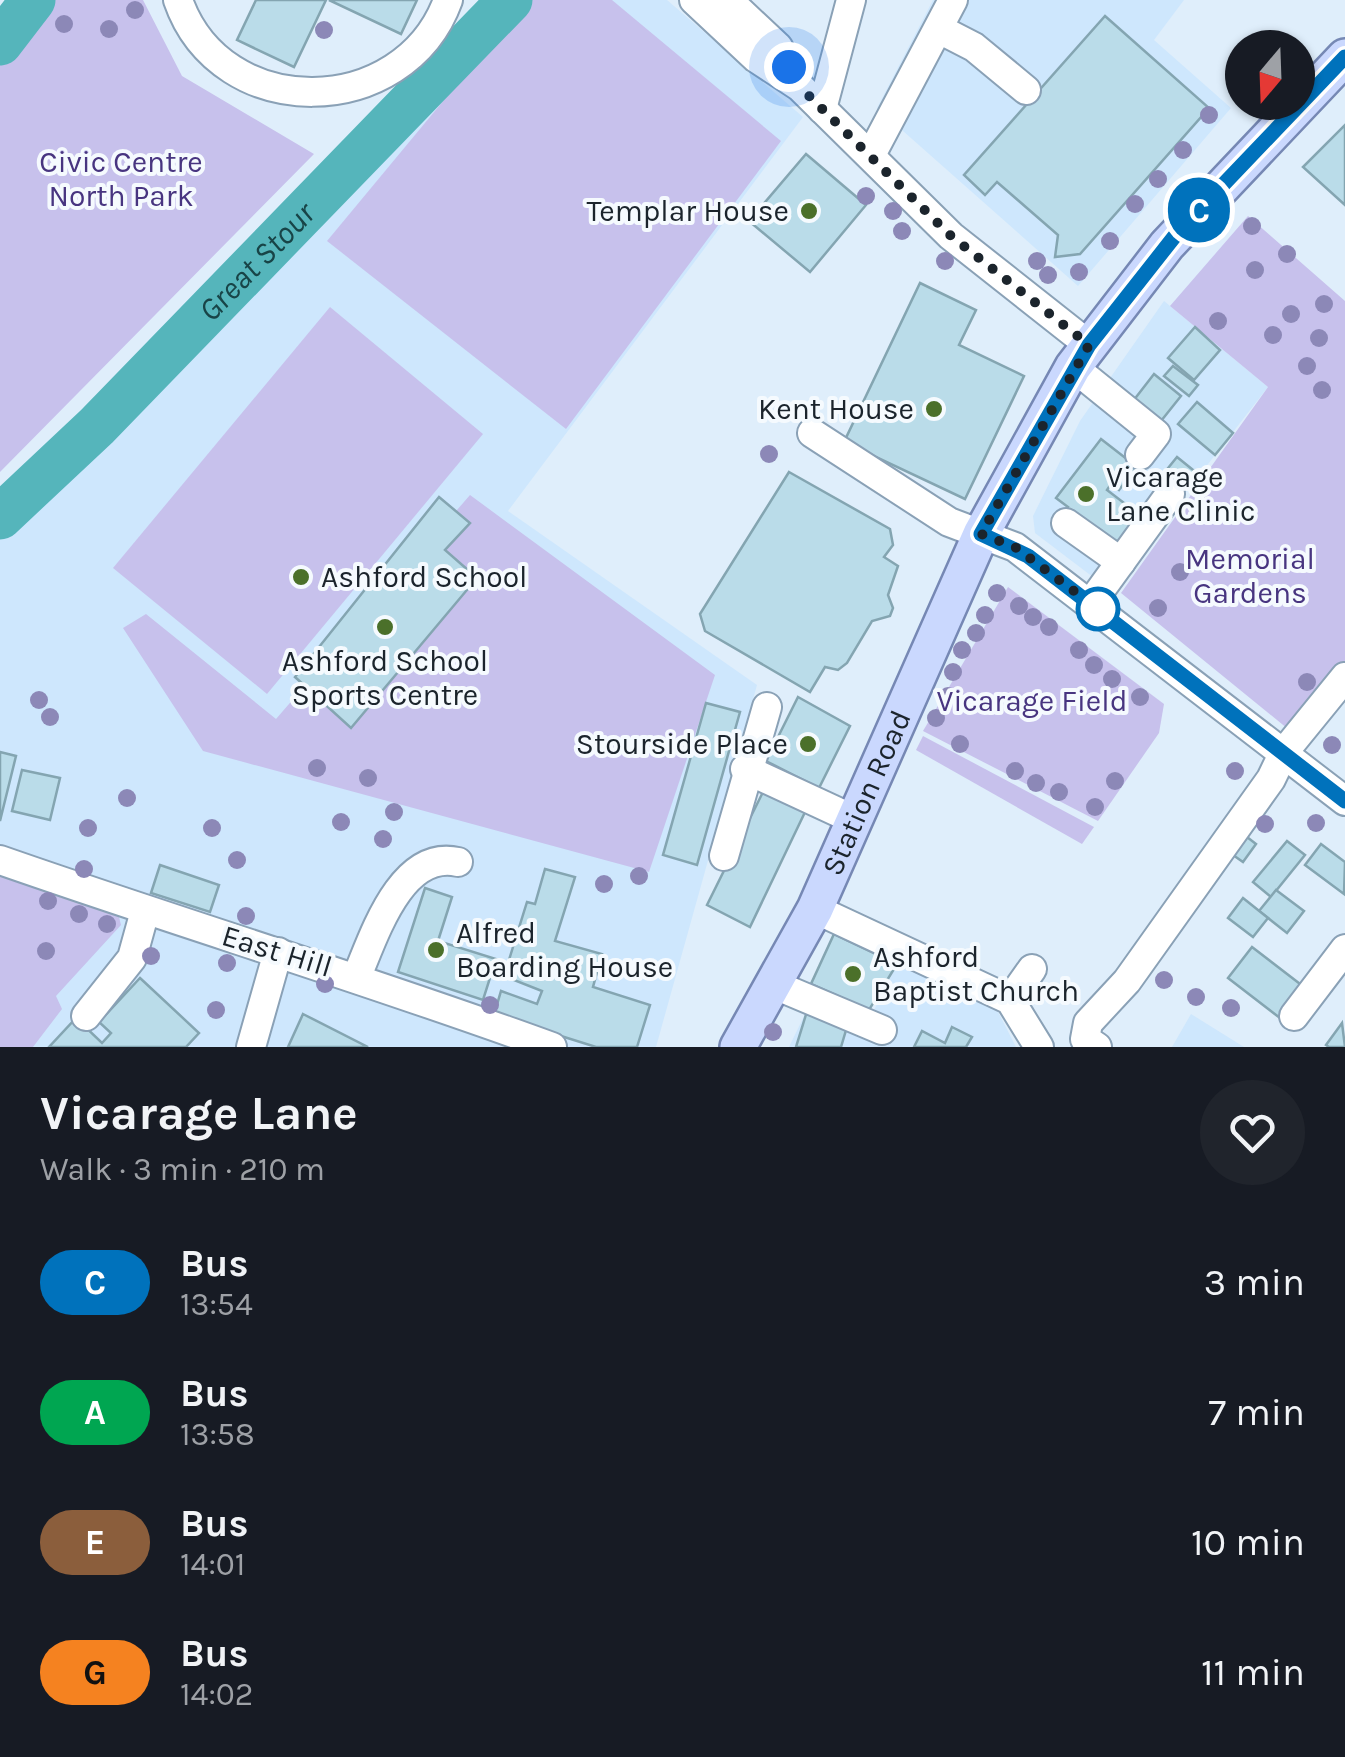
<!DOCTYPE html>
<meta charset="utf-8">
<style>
:root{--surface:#171b24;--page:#20242c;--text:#f1f3f6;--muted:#9ea1a6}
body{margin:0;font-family:Karla,sans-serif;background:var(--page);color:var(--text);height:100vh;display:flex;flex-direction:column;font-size:38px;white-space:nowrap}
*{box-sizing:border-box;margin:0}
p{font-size:32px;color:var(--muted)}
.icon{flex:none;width:55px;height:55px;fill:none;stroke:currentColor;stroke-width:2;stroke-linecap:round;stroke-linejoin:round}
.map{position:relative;height:1047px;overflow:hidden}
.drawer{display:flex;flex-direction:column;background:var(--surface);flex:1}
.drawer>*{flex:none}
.badge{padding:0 20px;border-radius:32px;font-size:35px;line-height:65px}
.needle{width:65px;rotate:199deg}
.controls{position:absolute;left:1225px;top:30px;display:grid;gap:20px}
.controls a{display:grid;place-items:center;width:90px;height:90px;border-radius:50%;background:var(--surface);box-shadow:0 2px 8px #0004;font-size:50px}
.you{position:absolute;width:50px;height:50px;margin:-25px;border:8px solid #fff;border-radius:50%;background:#1a73e8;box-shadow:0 0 0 15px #1a73e833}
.map>.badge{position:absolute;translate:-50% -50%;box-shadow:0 0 0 5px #fff}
.round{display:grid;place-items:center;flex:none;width:105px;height:105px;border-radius:52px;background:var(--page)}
.summary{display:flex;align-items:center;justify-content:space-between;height:170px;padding:0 40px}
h1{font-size:48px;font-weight:700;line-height:75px}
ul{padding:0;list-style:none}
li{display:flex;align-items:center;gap:30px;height:130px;padding:0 40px}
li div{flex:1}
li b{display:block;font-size:38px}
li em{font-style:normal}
li .badge{min-width:110px;font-weight:700;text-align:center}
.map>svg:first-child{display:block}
.built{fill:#cee7fd}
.green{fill:#c7c1ec}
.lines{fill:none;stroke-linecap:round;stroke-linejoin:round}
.river{stroke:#55b5bb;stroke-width:45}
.building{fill:#badce9;stroke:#84a5b1;stroke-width:2.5}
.minor-casing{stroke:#8aa1b6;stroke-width:32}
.major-casing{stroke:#7688b4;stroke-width:40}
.minor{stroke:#fff;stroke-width:28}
.major{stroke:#cad8fe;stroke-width:35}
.tree{fill:#8c88b7}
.line-casing{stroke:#fff;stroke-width:22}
.line{stroke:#0072bc;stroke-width:15}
.walk{stroke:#1b242c;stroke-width:10;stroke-dasharray:0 18}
.poi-dot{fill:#4b702a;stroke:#f5fafe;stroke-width:4}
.stop-dot{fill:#fff;stroke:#0072bc;stroke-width:5}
.labels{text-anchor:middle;stroke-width:8;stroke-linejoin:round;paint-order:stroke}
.park-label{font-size:30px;fill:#483580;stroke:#f5fafe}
.poi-label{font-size:30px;fill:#1b242c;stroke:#f5fafe;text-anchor:start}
.street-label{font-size:30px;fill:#1b242c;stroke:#f5fafe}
.water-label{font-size:32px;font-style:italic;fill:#184447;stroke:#f5fafe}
</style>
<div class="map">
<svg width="1345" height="1047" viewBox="0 0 1345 1047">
<rect width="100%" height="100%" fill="#dfeefb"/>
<g class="built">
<polygon points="517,0 667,0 803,117 508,511 757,685 656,1047 0,1047 0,522"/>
<polygon points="933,0 1184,0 1154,40 1231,108 1078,286 877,108"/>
<polygon points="1164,301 1268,387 1110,590 1035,533 1033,516 1080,421"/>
<polygon points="897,964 995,1006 1016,1047 789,1047 808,1008 864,1030"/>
<polygon points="1191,1014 1244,1047 1172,1047"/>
</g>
<g class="green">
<polygon points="47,0 143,0 182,76 314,154 0,472 0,61"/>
<polygon points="527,0 612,0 781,141 566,429 327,241"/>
<polygon points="1248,216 1345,301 1345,662 1288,729 1121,593 1268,387 1170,306"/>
<polygon points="330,307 483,434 267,694 113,568"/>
<polygon points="470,495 715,675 649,872 203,751 123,628 146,614 276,719"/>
<polygon points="1008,587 1164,704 1159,733 1098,821 923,731"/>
<polygon points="923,736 1094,827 1082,844 916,750"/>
<polygon points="0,876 118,913 121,925 56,996 62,1009 33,1047 0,1047"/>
</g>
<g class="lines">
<g class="river">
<polyline points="0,43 33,0"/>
<path id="s1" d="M0,517L97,426L510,0"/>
</g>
</g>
<g class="building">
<polygon points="256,0 326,0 294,67 237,40"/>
<polygon points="329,0 417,0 401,34"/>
<polygon points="1105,16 1209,108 1080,254 1055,257 1058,235 997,182 985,195 964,175"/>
<polygon points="1345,125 1345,205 1303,167"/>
<polygon points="806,154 866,205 810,272 749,221"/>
<polygon points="920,283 976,310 959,345 1024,376 965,499 844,442"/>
<polygon points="1195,327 1220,350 1194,380 1168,358"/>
<polygon points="1173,366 1198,385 1189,396 1164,376"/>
<polygon points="1154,374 1181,396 1157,426 1130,405"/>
<polygon points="1197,402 1233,433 1215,455 1178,424"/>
<polygon points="1101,439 1137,467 1119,490 1111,484 1107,490 1141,516 1119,545 1099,529 1093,537 1063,514 1068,507 1056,498"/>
<polygon points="1177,457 1198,474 1181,495 1160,478"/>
<polygon points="789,472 890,529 893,545 884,557 898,566 888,595 893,608 890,616 872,621 847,663 838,670 825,667 810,692 705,631 700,614"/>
<polygon points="439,497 470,523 445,550 477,578 351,728 295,677"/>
<polygon points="798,697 850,726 819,788 766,761"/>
<polygon points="706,703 740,712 697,865 663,855"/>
<polygon points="0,752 16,756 0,821"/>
<polygon points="22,770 60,778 50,820 12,811"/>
<polygon points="765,788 806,810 750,927 707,905"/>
<polygon points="1247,837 1256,844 1243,862 1233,855"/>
<polygon points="1287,841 1305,855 1271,897 1253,882"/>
<polygon points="1321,844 1345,862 1344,894 1305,865"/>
<polygon points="160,865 219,885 210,912 151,893"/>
<polygon points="545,869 575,877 555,941 602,954 593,987 650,1005 637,1047 596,1047 494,1015 501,991 537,1004 542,991 504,976 527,902 535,904"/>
<polygon points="425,888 452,897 438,941 496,959 483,1000 398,972"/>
<polygon points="1276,890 1304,911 1287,933 1259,911"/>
<polygon points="1243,898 1268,918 1253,937 1228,918"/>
<polygon points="834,934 897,964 869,1010 811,984"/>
<polygon points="1252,947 1304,987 1280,1018 1228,978"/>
<polygon points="140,978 199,1033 186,1047 49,1047 76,1018 102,1043 111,1033 99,1022"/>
<polygon points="808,1008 849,1020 841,1047 796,1047"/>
<polygon points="303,1014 368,1047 288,1047"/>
<polygon points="1342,1023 1345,1047 1329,1047 1326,1045"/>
<polygon points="952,1027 972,1037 966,1047 914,1047 922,1031 945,1043"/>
</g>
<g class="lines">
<defs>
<g id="minor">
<path d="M178,0C221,124 404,121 448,0"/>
<polyline points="694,0 756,58 800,87 951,236 1089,345"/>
<polyline points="728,0 778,47 797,82"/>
<polyline points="939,29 974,47 1026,90"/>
<polyline points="822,109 851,0"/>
<polyline points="871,155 953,0"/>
<polyline points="1073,367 1156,434 1140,455"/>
<polyline points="812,433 949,522 1015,547 1345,801"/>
<polyline points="1066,523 1121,562"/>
<polyline points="1091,603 1170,494"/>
<polyline points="745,769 855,820"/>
<polyline points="724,856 767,707"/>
<path d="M0,860C183,924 369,980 552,1047"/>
<polyline points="815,909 1010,1000 1039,1047"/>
<path d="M357,976C374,936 401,849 458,862"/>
<polyline points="775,985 882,1030"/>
<polyline points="1010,1000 1032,969"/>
<polyline points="86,1016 132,958 145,911"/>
<polyline points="1294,1016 1345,949"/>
<polyline points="251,1047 278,952"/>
<polyline points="1097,1047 1085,1039 1088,1023 1127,981 1271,779 1284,752 1345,677"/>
</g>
<g id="major">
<path id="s2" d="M738,1047L815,909L981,534L1073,367L1167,245L1345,57"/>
</g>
</defs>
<use href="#minor" class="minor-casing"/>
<use href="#major" class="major-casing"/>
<use href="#minor" class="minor"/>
<use href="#major" class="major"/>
</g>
<g class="tree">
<circle cx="135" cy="10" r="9"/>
<circle cx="64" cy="24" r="9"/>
<circle cx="109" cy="29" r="9"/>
<circle cx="324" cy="30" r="9"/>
<circle cx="1209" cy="115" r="9"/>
<circle cx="1183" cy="150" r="9"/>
<circle cx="1158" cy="179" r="9"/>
<circle cx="866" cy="196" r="9"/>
<circle cx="1135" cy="204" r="9"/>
<circle cx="893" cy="211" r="9"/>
<circle cx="1252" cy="226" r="9"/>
<circle cx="902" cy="231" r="9"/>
<circle cx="1110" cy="241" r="9"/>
<circle cx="1287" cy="254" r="9"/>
<circle cx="945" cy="261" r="9"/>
<circle cx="1037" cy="261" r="9"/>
<circle cx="1255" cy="270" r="9"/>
<circle cx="1079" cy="272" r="9"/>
<circle cx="1048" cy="275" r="9"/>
<circle cx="1324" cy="304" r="9"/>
<circle cx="1291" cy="314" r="9"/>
<circle cx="1218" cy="321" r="9"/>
<circle cx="1273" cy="335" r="9"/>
<circle cx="1319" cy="338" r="9"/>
<circle cx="1307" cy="366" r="9"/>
<circle cx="1322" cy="390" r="9"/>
<circle cx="769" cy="454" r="9"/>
<circle cx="1180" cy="572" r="9"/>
<circle cx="997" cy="593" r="9"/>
<circle cx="1019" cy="606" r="9"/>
<circle cx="1158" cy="608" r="9"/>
<circle cx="985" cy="615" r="9"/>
<circle cx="1033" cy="617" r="9"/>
<circle cx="1049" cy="627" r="9"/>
<circle cx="976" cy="633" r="9"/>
<circle cx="962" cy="650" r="9"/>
<circle cx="1079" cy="650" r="9"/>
<circle cx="1094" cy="665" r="9"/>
<circle cx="953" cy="672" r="9"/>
<circle cx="1112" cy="679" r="9"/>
<circle cx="1307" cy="682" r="9"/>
<circle cx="948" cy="696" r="9"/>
<circle cx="1140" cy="697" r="9"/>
<circle cx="39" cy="700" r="9"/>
<circle cx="50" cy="717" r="9"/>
<circle cx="936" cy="718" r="9"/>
<circle cx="960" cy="744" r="9"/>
<circle cx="1332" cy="745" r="9"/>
<circle cx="317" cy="768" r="9"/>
<circle cx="1015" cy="771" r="9"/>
<circle cx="1235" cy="771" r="9"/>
<circle cx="368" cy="778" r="9"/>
<circle cx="1115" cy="781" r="9"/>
<circle cx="1036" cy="783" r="9"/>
<circle cx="1059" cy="792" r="9"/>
<circle cx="127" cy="798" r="9"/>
<circle cx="1095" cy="807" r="9"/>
<circle cx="394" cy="812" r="9"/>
<circle cx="341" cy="822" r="9"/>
<circle cx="1316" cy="823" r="9"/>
<circle cx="1265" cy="824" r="9"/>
<circle cx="88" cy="828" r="9"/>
<circle cx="212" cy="828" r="9"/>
<circle cx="383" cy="839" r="9"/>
<circle cx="237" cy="860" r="9"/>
<circle cx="84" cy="869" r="9"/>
<circle cx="639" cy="876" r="9"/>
<circle cx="604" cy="884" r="9"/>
<circle cx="48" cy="901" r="9"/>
<circle cx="79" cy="914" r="9"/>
<circle cx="246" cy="916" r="9"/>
<circle cx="107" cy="924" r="9"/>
<circle cx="46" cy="951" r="9"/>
<circle cx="151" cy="956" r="9"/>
<circle cx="227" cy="963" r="9"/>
<circle cx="1164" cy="980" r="9"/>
<circle cx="325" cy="984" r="9"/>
<circle cx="1196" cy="997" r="9"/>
<circle cx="490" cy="1005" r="9"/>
<circle cx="1231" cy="1008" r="9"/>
<circle cx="216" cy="1010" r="9"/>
<circle cx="773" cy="1032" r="9"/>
</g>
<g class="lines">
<defs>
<polyline id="line" points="1345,57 1178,232 1089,345 981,534 1028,556 1345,801"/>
</defs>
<use href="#line" class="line-casing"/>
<use href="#line" class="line"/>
<polyline class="walk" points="789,67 800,87 951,236 1089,345 981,534 1015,547 1098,609"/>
</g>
<g class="poi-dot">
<circle cx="809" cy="211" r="10"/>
<circle cx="934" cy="409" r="10"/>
<circle cx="1086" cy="494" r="10"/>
<circle cx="301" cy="577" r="10"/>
<circle cx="385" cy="627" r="10"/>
<circle cx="808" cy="744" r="10"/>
<circle cx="436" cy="950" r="10"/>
<circle cx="853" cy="974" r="10"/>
</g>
<circle class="stop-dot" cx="1098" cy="609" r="20"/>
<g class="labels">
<g class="park-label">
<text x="121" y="172">Civic Centre<tspan x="121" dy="34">North Park</tspan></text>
<text x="1250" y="569">Memorial<tspan x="1250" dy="34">Gardens</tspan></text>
<text x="1032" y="711">Vicarage Field</text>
</g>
<g class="poi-label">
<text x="789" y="221" text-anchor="end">Templar House</text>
<text x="914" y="419" text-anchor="end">Kent House</text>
<text x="1106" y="487">Vicarage<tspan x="1106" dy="34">Lane Clinic</tspan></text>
<text x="321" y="587">Ashford School</text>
<text x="385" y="671" text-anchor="middle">Ashford School<tspan x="385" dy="34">Sports Centre</tspan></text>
<text x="788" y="754" text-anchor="end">Stourside Place</text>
<text x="456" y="943">Alfred<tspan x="456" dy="34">Boarding House</tspan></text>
<text x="873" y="967">Ashford<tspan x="873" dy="34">Baptist Church</tspan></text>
</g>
<g class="street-label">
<text dy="10" stroke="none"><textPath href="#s2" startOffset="285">Station Road</textPath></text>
<text transform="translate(277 951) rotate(17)" y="10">East Hill</text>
</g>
<g class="water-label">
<text dy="11" stroke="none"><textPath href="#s1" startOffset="362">Great Stour</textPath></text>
</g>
</g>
</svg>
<div class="controls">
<a><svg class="needle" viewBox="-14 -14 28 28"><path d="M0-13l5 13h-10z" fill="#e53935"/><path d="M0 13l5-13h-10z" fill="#9ea1a6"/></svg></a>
</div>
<div class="you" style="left:789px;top:67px"></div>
<b class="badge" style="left:1199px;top:210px;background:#0072bc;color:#fff">C</b>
</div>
<section class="drawer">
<div class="summary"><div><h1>Vicarage Lane</h1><p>Walk · 3 min · 210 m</p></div><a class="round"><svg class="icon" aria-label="heart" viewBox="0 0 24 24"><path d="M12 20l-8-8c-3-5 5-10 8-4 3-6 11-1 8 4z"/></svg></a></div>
<ul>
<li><span class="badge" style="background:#0072bc;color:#fff">C</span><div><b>Bus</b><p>13:54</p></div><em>3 min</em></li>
<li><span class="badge" style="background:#00a651;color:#fff">A</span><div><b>Bus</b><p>13:58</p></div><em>7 min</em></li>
<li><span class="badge" style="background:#8b5e3c;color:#fff">E</span><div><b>Bus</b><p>14:01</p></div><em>10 min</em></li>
<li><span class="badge" style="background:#f58220;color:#111">G</span><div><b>Bus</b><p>14:02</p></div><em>11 min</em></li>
</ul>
</section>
